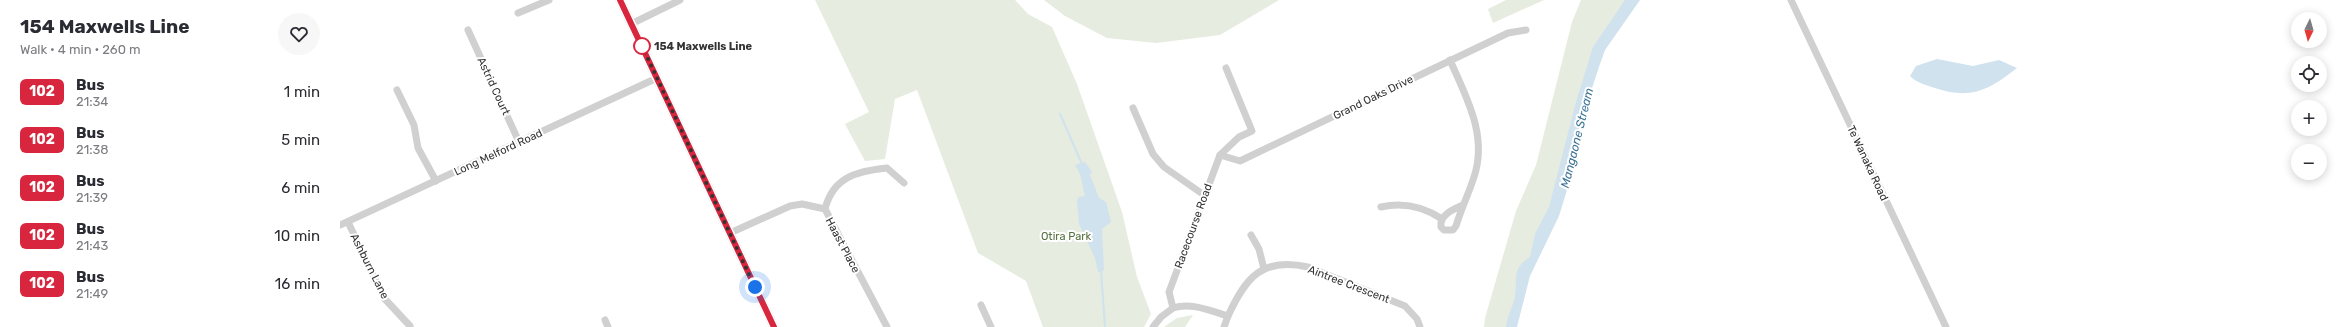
<!DOCTYPE html>
<meta charset="utf-8">
<style>
:root{--surface:#fff;--page:#f7f7f7;--text:#2b2b33;--muted:#7c7c81}
body{margin:0;font-family:Rubik,sans-serif;background:var(--page);color:var(--text);height:100vh;display:flex;flex-direction:column;font-size:15px;white-space:nowrap}
*{box-sizing:border-box;margin:0}
p{font-size:13px;color:var(--muted)}
.icon{flex:none;width:22px;height:22px;fill:none;stroke:currentColor;stroke-width:2;stroke-linecap:round;stroke-linejoin:round}
.map{position:relative;flex:1;overflow:hidden}
.sheet{display:flex;flex-direction:column;background:var(--surface);width:340px}
.sheet>*{flex:none}
.badge{padding:0 8px;border-radius:6px;font-size:14px;line-height:26px}
.needle{width:26px;rotate:185deg}
.tools{position:absolute;left:1951px;top:12px;display:grid;gap:8px}
.tools a{display:grid;place-items:center;width:36px;height:36px;border-radius:50%;background:var(--surface);box-shadow:0 2px 10px #0003;font-size:20px}
.you{position:absolute;width:20px;height:20px;margin:-10px;border:3px solid #fff;border-radius:50%;background:#1a73e8;box-shadow:0 0 0 6px #1a73e833}
.map>.badge{position:absolute;translate:-50% -50%;box-shadow:0 0 0 2px #fff}
.round{display:grid;place-items:center;flex:none;width:42px;height:42px;border-radius:21px;background:var(--page)}
.headline{display:flex;align-items:center;justify-content:space-between;height:68px;padding:0 20px}
h1{font-size:19px;font-weight:700;line-height:30px}
ul{padding:0;list-style:none}
li{display:flex;align-items:center;gap:12px;height:48px;padding:0 20px}
li div{flex:1}
li b{display:block;font-size:15px}
li em{font-style:normal}
li .badge{min-width:44px;font-weight:700;text-align:center}
main{display:flex;flex:1;min-height:0}
.map>svg:first-child{display:block}
.green{fill:#e6ecdf}
.water{fill:#cfe2ee}
.lines{fill:none;stroke-linecap:round;stroke-linejoin:round}
.stream{stroke:#cfe2ee;stroke-width:2}
.minor{stroke:#d0d0d0;stroke-width:7}
.tertiary{stroke:#d0d0d0;stroke-width:9}
.line-casing{stroke:#fff;stroke-width:9}
.line{stroke:#d7263d;stroke-width:6}
.walk{stroke:#333;stroke-width:4;stroke-dasharray:0 7.2}
.stop-dot{fill:#fff;stroke:#d7263d;stroke-width:2}
.labels{text-anchor:middle;stroke-width:4;stroke-linejoin:round;paint-order:stroke}
.stop-label{font-size:11px;font-weight:bold;fill:#333;stroke:#fff;text-anchor:start}
.street-label{font-size:11px;fill:#333;stroke:#fff}
.park-label{font-size:11px;fill:#56703f;stroke:#fff}
.water-label{font-size:12px;font-style:italic;fill:#3f7597;stroke:#fff}
</style>
<main>
<section class="sheet">
<div class="headline"><div><h1>154 Maxwells Line</h1><p>Walk · 4 min · 260 m</p></div><a class="round"><svg class="icon" aria-label="heart" viewBox="0 0 24 24"><path d="M12 20l-8-8c-3-5 5-10 8-4 3-6 11-1 8 4z"/></svg></a></div>
<ul>
<li><span class="badge" style="background:#d7263d;color:#fff">102</span><div><b>Bus</b><p>21:34</p></div><em>1 min</em></li>
<li><span class="badge" style="background:#d7263d;color:#fff">102</span><div><b>Bus</b><p>21:38</p></div><em>5 min</em></li>
<li><span class="badge" style="background:#d7263d;color:#fff">102</span><div><b>Bus</b><p>21:39</p></div><em>6 min</em></li>
<li><span class="badge" style="background:#d7263d;color:#fff">102</span><div><b>Bus</b><p>21:43</p></div><em>10 min</em></li>
<li><span class="badge" style="background:#d7263d;color:#fff">102</span><div><b>Bus</b><p>21:49</p></div><em>16 min</em></li>
</ul>
</section>
<div class="map">
<svg width="1999" height="327" viewBox="0 0 1999 327">
<rect width="100%" height="100%" fill="#fff"/>
<g class="green">
<polygon points="475,0 675,0 688,14 712,27 737,84 782,212 797,277 811,314 804,327 703,327 686,281 638,253 577,90 555,99 545,159 525,161 505,124 529,112"/>
<polygon points="704,0 939,0 880,35 816,43 767,38 725,16"/>
<polygon points="1166,0 1204,0 1153,23 1148,9"/>
<polygon points="1241,0 1295,0 1259,59 1189,269 1175,327 1144,327 1145,318 1176,211 1196,165 1232,22"/>
<polygon points="853,315 845,327 824,327 837,318"/>
</g>
<g class="water">
<path d="M1285,0H1300L1265,50L1260,64L1241,121L1227,190L1219,216L1190,276L1177,327H1166C1167,316 1173,307 1175,296C1178,278 1171,269 1190,257L1195,234L1209,207L1236,102L1253,47Z"/>
<path d="M1597,59L1633,66L1659,60L1677,68C1649,90 1631,100 1595,88C1586,85 1577,83 1570,76L1576,66Z"/>
<polygon points="745,162 752,172 750,175 759,198 766,202 771,222 762,229 764,270 761,272 758,272 755,258 739,224 737,200 739,197 745,196 740,174 735,165"/>
</g>
<g class="lines">
<g class="stream">
<polyline points="720,114 742,164"/>
<polyline points="761,271 765,327"/>
</g>
<g class="minor">
<polyline points="1451,0 1606,327"/>
<polyline points="178,13 209,0"/>
<polyline points="291,24 340,0"/>
<polyline points="128,30 179,142"/>
<path d="M1110,60C1126,97 1148,135 1134,177C1129,193 1121,209 1116,226L1113,230H1104L1101,227C1099,215 1114,209 1123,205"/>
<polyline points="57,90 74,125 78,148 96,181"/>
<polyline points="793,108 813,154 824,167 864,195"/>
<polyline points="880,155 900,161 1168,33 1186,30"/>
<path d="M1041,207C1063,202 1084,207 1102,219"/>
<path d="M485,209C493,177 517,171 547,168L564,183"/>
<polyline points="8,222 44,298 70,326"/>
<polyline points="0,225 317,78"/>
<polyline points="390,233 450,206 462,204 485,209 547,327"/>
<polyline points="911,235 919,249 924,269"/>
<polyline points="641,305 651,327"/>
<path d="M833,308C851,302 871,311 888,316C906,277 922,257 968,267L1065,306L1077,319L1080,327"/>
<polyline points="265,320 268,327"/>
<polyline points="813,327 821,317 833,308 829,292 880,155 899,137 912,131 886,68"/>
<polyline points="884,327 888,316"/>
</g>
<polyline class="tertiary" points="280,0 434,327"/>
</g>
<g class="lines">
<defs>
<polyline id="line" points="280,0 434,327"/>
</defs>
<use href="#line" class="line-casing"/>
<use href="#line" class="line"/>
<polyline class="walk" points="302,46 415,287"/>
</g>
<circle class="stop-dot" cx="302" cy="46" r="8"/>
<g class="labels">
<g class="stop-label">
<text x="314" y="50">154 Maxwells Line</text>
</g>
<g class="street-label">
<text transform="translate(154 86) rotate(65)" y="4">Astrid Court</text>
<text transform="translate(1033 97) rotate(-26)" y="4">Grand Oaks Drive</text>
<text transform="translate(158 152) rotate(-25)" y="4">Long Melford Road</text>
<text transform="translate(1528 163) rotate(65)" y="4">Te Wanaka Road</text>
<text transform="translate(853 226) rotate(-70)" y="4">Racecourse Road</text>
<text transform="translate(503 245) rotate(62)" y="4">Haast Place</text>
<text transform="translate(30 266) rotate(63)" y="4">Ashburn Lane</text>
<text transform="translate(1009 284) rotate(21)" y="4">Aintree Crescent</text>
</g>
<g class="park-label">
<text x="726" y="240">Otira Park</text>
</g>
<g class="water-label">
<text transform="translate(1237 138) rotate(-76)" y="4">Mangaone Stream</text>
</g>
</g>
</svg>
<div class="tools">
<a><svg class="needle" viewBox="-14 -14 28 28"><path d="M0-13l5 13h-10z" fill="#e53935"/><path d="M0 13l5-13h-10z" fill="#7c7c81"/></svg></a>
<a><svg class="icon" aria-label="locate" viewBox="0 0 24 24"><circle cx="12" cy="12" r="6"/><path d="M12 2v4M12 18v4M2 12h4M18 12h4"/></svg></a>
<a>+</a>
<a>−</a>
</div>
<div class="you" style="left:415px;top:287px"></div>
</div>
</main>
